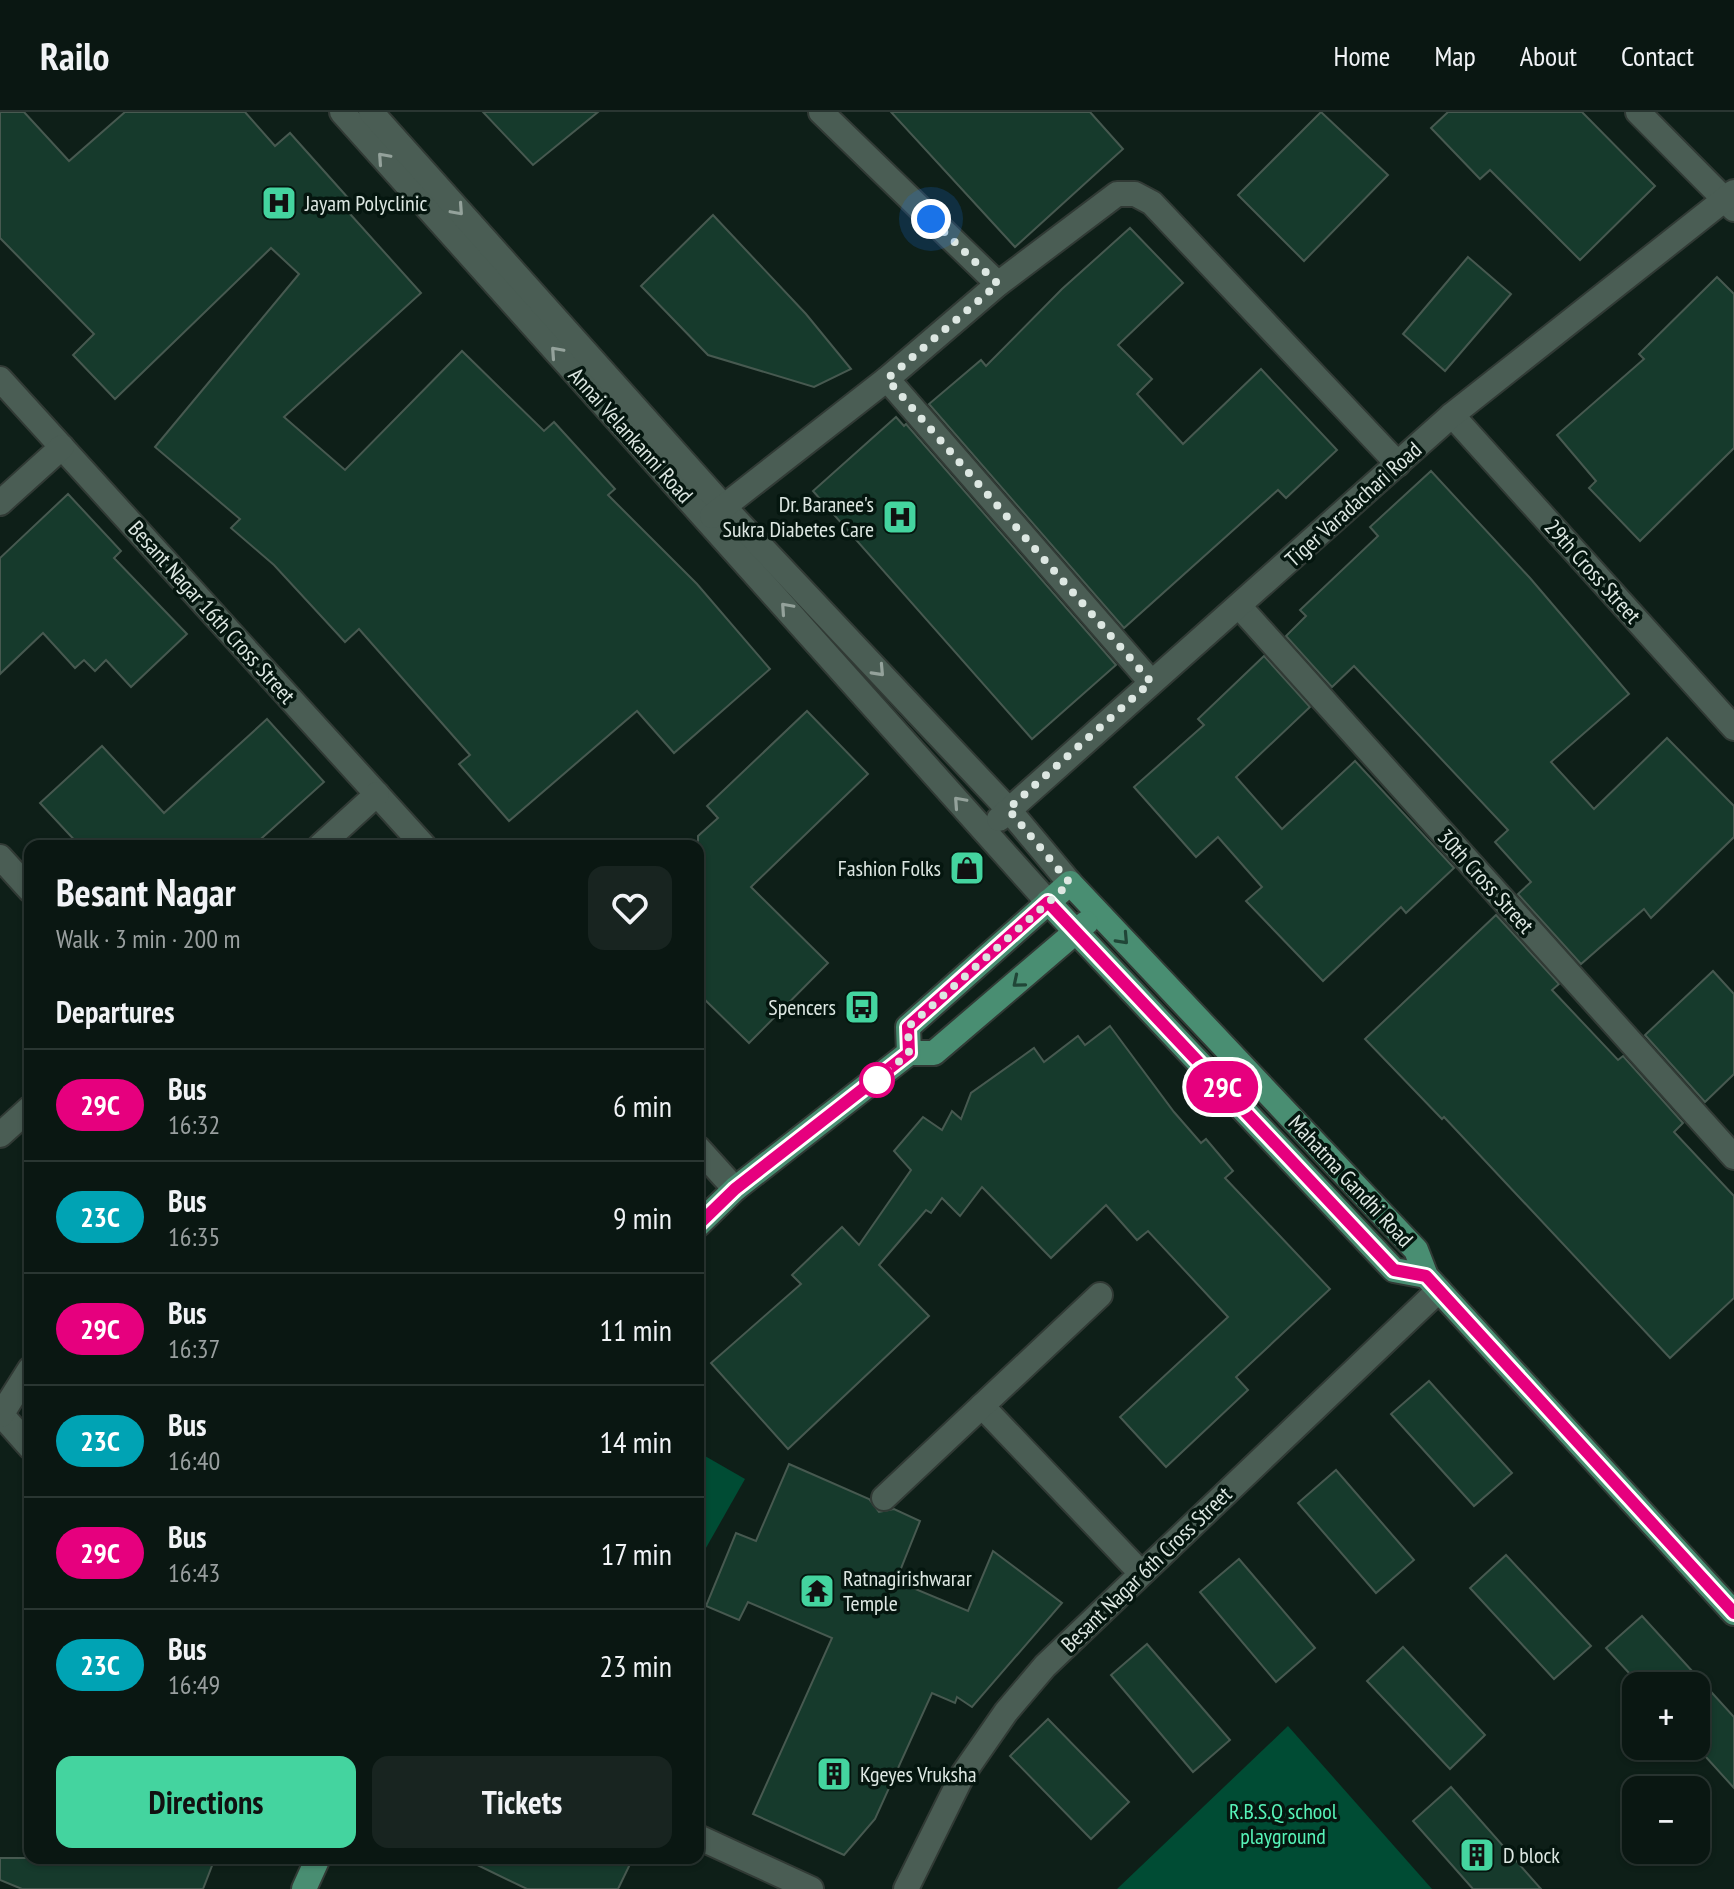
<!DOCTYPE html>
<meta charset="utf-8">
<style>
:root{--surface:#0a1712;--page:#182420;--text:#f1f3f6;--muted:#999f9f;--line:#2a3632;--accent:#44d49f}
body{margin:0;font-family:"PT Sans Narrow",sans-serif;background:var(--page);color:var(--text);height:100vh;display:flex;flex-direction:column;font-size:30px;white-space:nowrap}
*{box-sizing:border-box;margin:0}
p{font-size:26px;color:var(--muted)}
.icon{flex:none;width:44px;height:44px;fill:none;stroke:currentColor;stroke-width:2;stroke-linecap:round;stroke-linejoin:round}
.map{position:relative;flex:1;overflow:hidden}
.panel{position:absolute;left:24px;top:728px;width:680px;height:1024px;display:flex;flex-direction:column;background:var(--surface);border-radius:16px;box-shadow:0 2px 6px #0004,0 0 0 2px var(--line)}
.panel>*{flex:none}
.badge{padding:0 16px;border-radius:26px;font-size:28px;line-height:52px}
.fabs{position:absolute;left:1622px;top:1560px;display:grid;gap:16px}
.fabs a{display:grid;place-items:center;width:88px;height:88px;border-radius:16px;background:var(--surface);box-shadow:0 2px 6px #0004,0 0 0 2px var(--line);font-size:40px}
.you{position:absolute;width:40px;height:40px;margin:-20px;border:6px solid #fff;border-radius:50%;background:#1a73e8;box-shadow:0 0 0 12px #1a73e833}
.map>.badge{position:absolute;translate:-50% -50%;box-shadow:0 0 0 4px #fff}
h2{padding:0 32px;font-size:30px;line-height:72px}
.round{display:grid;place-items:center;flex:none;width:84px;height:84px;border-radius:16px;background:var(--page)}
.head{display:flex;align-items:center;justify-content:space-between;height:136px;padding:0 32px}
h1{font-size:38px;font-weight:700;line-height:60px}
.primary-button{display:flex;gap:16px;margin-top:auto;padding:16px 32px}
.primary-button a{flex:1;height:92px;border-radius:16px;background:var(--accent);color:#111;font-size:32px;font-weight:700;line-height:92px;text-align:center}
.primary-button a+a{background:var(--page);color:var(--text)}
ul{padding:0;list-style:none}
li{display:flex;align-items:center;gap:24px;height:112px;padding:0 32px;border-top:2px solid var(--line)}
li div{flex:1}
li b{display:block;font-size:30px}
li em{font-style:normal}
li .badge{min-width:88px;font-weight:700;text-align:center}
header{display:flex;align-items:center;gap:48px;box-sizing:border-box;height:112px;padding:0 40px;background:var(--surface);border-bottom:2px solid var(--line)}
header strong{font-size:38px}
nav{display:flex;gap:44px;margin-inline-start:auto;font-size:28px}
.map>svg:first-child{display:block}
.green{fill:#004c34}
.building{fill:#163a2c;stroke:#475950;stroke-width:2}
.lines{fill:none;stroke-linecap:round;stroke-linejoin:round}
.minor-casing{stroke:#313a35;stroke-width:28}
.major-casing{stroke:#313a35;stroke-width:28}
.minor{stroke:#4a5d54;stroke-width:24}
.major{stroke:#498e72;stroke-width:24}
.oneway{stroke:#94a29b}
.oneway2{stroke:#204637}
.line-casing{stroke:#fff;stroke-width:18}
.line{stroke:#e6007e;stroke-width:12}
.walk{stroke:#dde7e2;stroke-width:8;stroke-dasharray:0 14.4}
.stop-dot{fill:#fff;stroke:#e6007e;stroke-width:4}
.labels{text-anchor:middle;stroke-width:7;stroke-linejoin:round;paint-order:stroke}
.poi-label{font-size:22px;fill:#dde7e2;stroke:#05160f;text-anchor:start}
.street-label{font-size:22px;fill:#dde7e2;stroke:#05160f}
.park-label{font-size:22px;fill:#57f4b9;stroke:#05160f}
</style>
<header>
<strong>Railo</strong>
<nav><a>Home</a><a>Map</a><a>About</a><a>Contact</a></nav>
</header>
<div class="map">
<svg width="1734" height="1777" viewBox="0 0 1734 1777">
<rect width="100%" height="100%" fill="#0e1f18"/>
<g class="green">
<polygon points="698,1340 745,1367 698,1450"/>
<polygon points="1288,1614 1432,1777 1117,1777"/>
</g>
<g class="building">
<polygon points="0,0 24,0 69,49 125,0 245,0 275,34 290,21 349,87 342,93 421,181 284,305 345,358 462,239 544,319 554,310 615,377 608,383 697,472 770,557 674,641 637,599 509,709 459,652 470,643 359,517 345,530 274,453 231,416 240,407 155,335 299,162 271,136 115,287 73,243 94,222 0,126"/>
<polygon points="483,0 598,0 533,53"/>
<polygon points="891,0 1090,0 1123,37 1015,135"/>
<polygon points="1321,0 1388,63 1304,149 1238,83"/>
<polygon points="1448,0 1582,0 1655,74 1580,148 1490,58 1480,67 1431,16"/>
<polygon points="713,103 806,202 851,257 814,275 708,243 641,174"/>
<polygon points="1130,116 1183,171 1118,233 1152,267 1137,282 1183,332 1261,257 1337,338 1286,386 1278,378 1124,516 929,292 981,248 986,254 1062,177"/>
<polygon points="1468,145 1511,182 1445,259 1403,222"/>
<polygon points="1717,165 1734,182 1734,336 1640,429 1589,376 1596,369 1557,323 1644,247 1639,242"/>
<polygon points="896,305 904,314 906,312 1116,553 1032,627 813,379"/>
<polygon points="1431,359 1530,466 1629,582 1551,650 1594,697 1667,626 1734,694 1734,725 1651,806 1644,797 1581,852 1518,782 1531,770 1495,730 1508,718 1354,554 1332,575 1286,524 1306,504 1300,498 1378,424 1370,415"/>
<polygon points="68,382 121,439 114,446 187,522 131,575 106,548 95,559 84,548 75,556 43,521 0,562 0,446"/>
<polygon points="1264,544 1310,595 1236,665 1282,717 1355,649 1454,756 1406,801 1401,795 1323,869 1246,789 1262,775 1218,725 1196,745 1134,675 1204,613 1198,607"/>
<polygon points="807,599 868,662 751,775 828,851 749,931 698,881 698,724 718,706 707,694"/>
<polygon points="267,607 324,670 253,734 80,734 40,691 102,634 164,701"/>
<polygon points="1496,803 1559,872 1552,878 1618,948 1623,944 1683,1011 1674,1020 1734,1084 1734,1186 1670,1246 1444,1005 1442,1007 1365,927"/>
<polygon points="1713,859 1734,882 1734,962 1705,990 1645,923"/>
<polygon points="1110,914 1174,1000 1201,1031 1206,1027 1233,1059 1225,1066 1330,1177 1236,1265 1248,1278 1166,1355 1120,1305 1228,1205 1148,1119 1137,1128 1106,1093 1051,1146 982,1075 960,1104 942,1086 931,1101 926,1098 879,1153 929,1204 788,1337 711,1251 801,1172 792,1163 842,1115 859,1133 911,1058 894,1039 923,1005 942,1018 952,999 961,1007 971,981 1034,936 1044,950 1078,924 1085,933"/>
<polygon points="1429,1269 1512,1361 1474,1394 1391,1302"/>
<polygon points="789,1352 869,1387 879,1400 894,1397 920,1409 896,1469 968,1499 993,1439 1062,1491 972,1595 957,1585 955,1591 932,1581 875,1707 844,1743 753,1702 832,1526 748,1490 739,1508 706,1494 736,1421 756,1429"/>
<polygon points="1336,1358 1414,1448 1376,1481 1298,1391"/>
<polygon points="1506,1443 1591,1534 1554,1567 1470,1476"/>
<polygon points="1239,1447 1315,1536 1276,1570 1200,1480"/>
<polygon points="1642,1504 1734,1605 1734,1676 1696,1634 1696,1574 1641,1574 1606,1536"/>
<polygon points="1147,1532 1230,1628 1193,1660 1111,1563"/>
<polygon points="1403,1535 1485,1623 1450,1657 1367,1569"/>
<polygon points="1048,1607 1129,1690 1091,1727 1010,1644"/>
<polygon points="1451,1675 1541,1777 1473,1777 1413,1709"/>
<polygon points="0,1746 215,1746 203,1777 22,1777 0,1768"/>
<polygon points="463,1746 633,1746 618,1777 527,1777"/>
</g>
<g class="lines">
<defs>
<g id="minor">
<polyline points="342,0 1048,790"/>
<polyline points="371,0 724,395 1008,697 1070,771"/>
<polyline points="821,0 998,172"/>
<polyline points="1638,0 1734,97"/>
<polyline points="0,267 424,734"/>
<polyline points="887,267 1151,570"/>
<polyline points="1452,303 1734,616"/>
<polyline points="0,391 62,335"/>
<polyline points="712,404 887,267 998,172 1117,82 1135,82 1152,91 1398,352"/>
<polyline points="1239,494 1734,1045"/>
<polyline points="999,707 1452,303 1734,80"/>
<polyline points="320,734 377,682"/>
<polyline points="0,745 30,778"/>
<polyline points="0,1023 30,996"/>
<polyline points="698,1036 735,1077"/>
<polyline points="982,1294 1141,1461"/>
<polyline points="0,1301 30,1335"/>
<polyline points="1,1303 30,1257"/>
<polyline points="884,1386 1100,1183"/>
<polyline points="698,1725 811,1777"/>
<polyline points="906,1777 963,1662 1006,1600 1045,1554 1439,1178"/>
</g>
<g id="major">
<polyline points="1048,790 1394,1158 1426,1164"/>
<polyline points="909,941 908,915 1070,771 1416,1138 1426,1164 1734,1501"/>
<polyline points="909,941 934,941 1086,811"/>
<polyline points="698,1113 735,1077 909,941"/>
<polyline points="304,1777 318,1746"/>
</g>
</defs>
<use href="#minor" class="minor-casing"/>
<use href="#major" class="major-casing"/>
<use href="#minor" class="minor"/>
<use href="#major" class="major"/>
</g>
<defs><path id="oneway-chevron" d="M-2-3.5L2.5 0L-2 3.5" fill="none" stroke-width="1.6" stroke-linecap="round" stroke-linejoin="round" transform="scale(2)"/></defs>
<g class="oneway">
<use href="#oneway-chevron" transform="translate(383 46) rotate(-132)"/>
<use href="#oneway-chevron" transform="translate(458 98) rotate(48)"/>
<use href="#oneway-chevron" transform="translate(556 240) rotate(-132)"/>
<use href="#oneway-chevron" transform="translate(786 496) rotate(-132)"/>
<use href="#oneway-chevron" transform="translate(879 559) rotate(47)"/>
<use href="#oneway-chevron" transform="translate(959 690) rotate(-132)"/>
</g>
<g class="oneway2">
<use href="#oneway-chevron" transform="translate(1123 827) rotate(47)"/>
<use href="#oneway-chevron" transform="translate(1018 870) rotate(140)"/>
</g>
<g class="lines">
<defs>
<polyline id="line" points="698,1113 735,1077 909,941 908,915 1048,790 1394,1158 1426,1164 1734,1501"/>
</defs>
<use href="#line" class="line-casing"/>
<use href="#line" class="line"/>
<polyline class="walk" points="877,968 909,941 908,915 1070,771 1008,697 1151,570 887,267 998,172 931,107"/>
</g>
<defs>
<symbol id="hospital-square" viewBox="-11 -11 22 22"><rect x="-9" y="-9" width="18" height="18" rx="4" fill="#44d49f" stroke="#05160f"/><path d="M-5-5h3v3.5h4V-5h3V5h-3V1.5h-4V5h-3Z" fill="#111"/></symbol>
<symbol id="shop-square" viewBox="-11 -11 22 22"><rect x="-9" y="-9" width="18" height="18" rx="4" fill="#44d49f" stroke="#05160f"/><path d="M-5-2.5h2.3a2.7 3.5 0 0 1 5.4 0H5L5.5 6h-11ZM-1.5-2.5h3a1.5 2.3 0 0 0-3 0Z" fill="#111"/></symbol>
<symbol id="bus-square" viewBox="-11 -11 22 22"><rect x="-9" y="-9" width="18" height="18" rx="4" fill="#44d49f" stroke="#05160f"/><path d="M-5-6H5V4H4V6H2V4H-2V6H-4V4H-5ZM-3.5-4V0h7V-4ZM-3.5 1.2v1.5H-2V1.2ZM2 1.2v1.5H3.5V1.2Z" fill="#111"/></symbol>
<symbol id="temple-square" viewBox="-11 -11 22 22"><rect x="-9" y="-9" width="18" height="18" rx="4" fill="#44d49f" stroke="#05160f"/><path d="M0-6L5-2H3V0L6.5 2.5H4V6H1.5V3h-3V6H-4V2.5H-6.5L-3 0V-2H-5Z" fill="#111"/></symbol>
<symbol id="building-square" viewBox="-11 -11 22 22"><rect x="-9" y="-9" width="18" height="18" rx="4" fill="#44d49f" stroke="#05160f"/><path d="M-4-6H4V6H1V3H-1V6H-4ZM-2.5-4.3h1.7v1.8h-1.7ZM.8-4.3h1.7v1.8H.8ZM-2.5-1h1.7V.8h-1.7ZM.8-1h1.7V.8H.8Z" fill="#111"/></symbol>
</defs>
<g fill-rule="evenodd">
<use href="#hospital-square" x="259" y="71" width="40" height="40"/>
<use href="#hospital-square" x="880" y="385" width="40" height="40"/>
<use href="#shop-square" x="947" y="736" width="40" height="40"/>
<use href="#bus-square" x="842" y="875" width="40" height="40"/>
<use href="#temple-square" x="797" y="1459" width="40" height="40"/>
<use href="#building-square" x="814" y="1642" width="40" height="40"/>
<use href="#building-square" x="1457" y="1723" width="40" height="40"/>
</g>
<circle class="stop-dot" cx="877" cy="968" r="16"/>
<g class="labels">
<g class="poi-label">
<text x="305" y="99">Jayam Polyclinic</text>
<text x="874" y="400" text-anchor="end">Dr. Baranee's<tspan x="874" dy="25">Sukra Diabetes Care</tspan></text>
<text x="941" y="764" text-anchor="end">Fashion Folks</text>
<text x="836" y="903" text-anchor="end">Spencers</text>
<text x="843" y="1474">Ratnagirishwarar<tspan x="843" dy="25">Temple</tspan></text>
<text x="860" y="1670">Kgeyes Vruksha</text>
<text x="1503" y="1751">D block</text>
</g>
<g class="street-label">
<text transform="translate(631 323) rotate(48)" y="8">Annai Velankanni Road</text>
<text transform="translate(1353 392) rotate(-42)" y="8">Tiger Varadachari Road</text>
<text transform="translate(1593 459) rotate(48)" y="8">29th Cross Street</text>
<text transform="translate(212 500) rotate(48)" y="8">Besant Nagar 16th Cross Street</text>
<text transform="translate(1486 769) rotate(48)" y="8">30th Cross Street</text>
<text transform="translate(1351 1069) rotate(47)" y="8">Mahatma Gandhi Road</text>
<text transform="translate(1146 1457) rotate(-44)" y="8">Besant Nagar 6th Cross Street</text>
</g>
<g class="park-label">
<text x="1283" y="1707">R.B.S.Q school<tspan x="1283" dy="25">playground</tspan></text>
</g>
</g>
</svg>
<div class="fabs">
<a>+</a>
<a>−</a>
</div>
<div class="you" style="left:931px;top:107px"></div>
<b class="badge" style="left:1222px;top:975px;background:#e6007e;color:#fff">29C</b>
<section class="panel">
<div class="head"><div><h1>Besant Nagar</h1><p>Walk · 3 min · 200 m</p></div><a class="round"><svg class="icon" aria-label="heart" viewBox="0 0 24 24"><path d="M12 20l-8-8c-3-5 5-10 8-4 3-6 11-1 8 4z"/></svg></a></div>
<h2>Departures</h2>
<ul>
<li><span class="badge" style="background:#e6007e;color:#fff">29C</span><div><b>Bus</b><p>16:32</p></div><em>6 min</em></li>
<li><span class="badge" style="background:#00a3b4;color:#fff">23C</span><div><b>Bus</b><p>16:35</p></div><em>9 min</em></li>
<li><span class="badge" style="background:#e6007e;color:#fff">29C</span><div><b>Bus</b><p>16:37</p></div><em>11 min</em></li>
<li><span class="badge" style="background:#00a3b4;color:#fff">23C</span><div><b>Bus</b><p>16:40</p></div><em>14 min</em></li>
<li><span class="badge" style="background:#e6007e;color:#fff">29C</span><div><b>Bus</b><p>16:43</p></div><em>17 min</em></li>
<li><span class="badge" style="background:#00a3b4;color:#fff">23C</span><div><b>Bus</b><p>16:49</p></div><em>23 min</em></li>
</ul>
<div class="primary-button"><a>Directions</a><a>Tickets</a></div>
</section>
</div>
